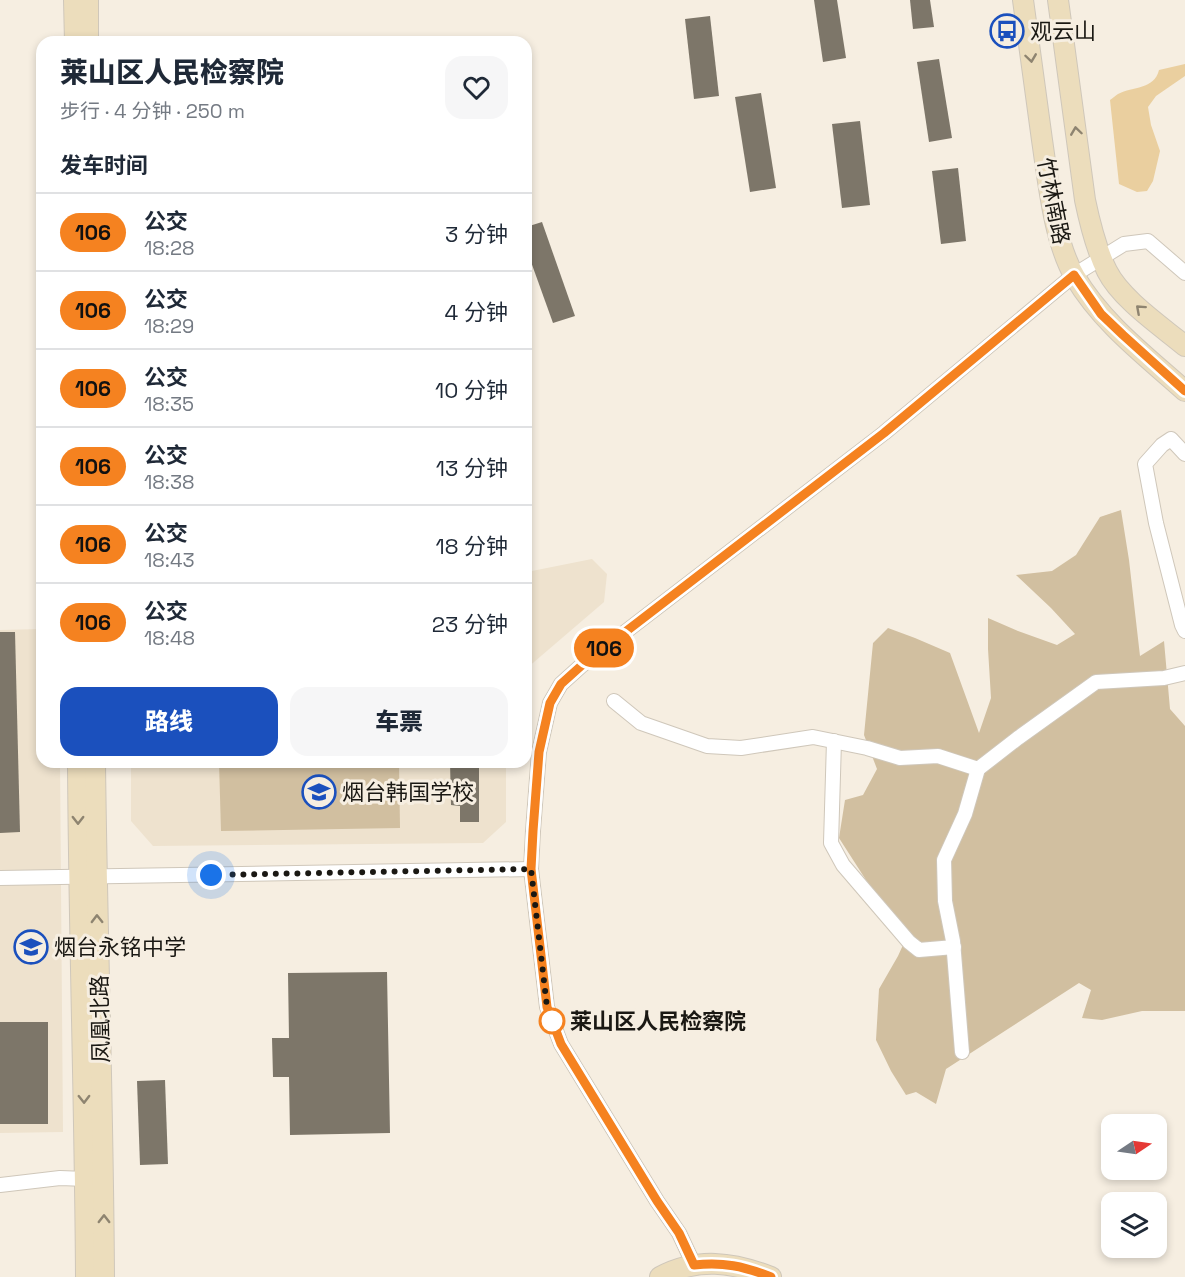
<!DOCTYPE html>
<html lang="zh">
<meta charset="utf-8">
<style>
:root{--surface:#fff;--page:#f6f6f7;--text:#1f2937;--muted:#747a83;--line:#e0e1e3;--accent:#1b50bd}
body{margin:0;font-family:"Space Grotesk","Noto Sans SC",sans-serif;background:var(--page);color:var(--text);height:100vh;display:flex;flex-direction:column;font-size:22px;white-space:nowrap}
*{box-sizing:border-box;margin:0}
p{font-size:20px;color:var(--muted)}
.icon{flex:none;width:33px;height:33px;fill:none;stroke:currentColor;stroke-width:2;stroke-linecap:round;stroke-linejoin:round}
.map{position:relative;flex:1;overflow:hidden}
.panel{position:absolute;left:36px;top:36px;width:496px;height:732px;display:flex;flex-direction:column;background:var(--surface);border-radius:18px;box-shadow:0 3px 9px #0003}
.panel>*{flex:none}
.badge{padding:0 12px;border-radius:20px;font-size:21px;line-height:39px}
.needle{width:39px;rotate:77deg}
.fabs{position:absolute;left:1101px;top:1114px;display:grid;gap:12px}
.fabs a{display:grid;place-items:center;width:66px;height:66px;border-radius:12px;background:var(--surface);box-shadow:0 3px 9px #0003;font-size:30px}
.you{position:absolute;width:30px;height:30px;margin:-15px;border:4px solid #fff;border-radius:50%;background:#1a73e8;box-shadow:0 0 0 9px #1a73e833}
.map>.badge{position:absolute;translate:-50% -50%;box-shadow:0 0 0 3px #fff}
h2{padding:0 24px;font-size:22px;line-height:54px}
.round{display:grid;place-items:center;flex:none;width:63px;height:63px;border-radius:18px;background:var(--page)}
.head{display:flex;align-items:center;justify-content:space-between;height:102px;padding:0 24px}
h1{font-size:28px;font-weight:800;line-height:45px}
.primary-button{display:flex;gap:12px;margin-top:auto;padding:12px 24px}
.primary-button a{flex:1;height:69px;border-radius:18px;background:var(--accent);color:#fff;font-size:24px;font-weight:800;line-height:69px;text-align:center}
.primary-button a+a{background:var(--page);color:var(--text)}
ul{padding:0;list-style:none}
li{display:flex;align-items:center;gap:18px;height:78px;padding:0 24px;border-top:2px solid var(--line)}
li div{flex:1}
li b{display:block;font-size:22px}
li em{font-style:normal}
li .badge{min-width:66px;font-weight:700;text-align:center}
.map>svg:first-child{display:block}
.built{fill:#eee2ce}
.green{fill:#d1bfa0}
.water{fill:#eacf9f}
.building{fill:#7d7669}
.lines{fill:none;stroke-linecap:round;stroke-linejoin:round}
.street-casing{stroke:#cfc7ba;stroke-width:16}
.secondary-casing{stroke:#cfc7ba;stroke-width:22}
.street{stroke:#fff;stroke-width:14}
.secondary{stroke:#ecddbc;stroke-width:20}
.oneway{stroke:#8e8470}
.line-casing{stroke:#fff;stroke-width:14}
.line{stroke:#f58220;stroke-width:9}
.walk{stroke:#1a1813;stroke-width:6;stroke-dasharray:0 10.8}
.stop-dot{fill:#fff;stroke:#f58220;stroke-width:3}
.labels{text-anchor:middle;stroke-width:6;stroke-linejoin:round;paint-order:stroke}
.poi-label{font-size:22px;fill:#1a1813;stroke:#f6eee1;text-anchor:start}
.street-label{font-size:22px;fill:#1a1813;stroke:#f6eee1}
.stop-label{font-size:22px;font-weight:bold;fill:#1a1813;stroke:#f6eee1;text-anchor:start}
</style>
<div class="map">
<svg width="1185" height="1277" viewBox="0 0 1185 1277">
<rect width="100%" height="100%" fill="#f6eee1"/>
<g class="built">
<polygon points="592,559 607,574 604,602 527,668 527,572"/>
<polygon points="42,629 42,762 60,762 63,1132 0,1133 0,630"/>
<polygon points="131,762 506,762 506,822 483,843 153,846 131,821"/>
</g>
<g class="green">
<polygon points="1121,510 1129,560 1140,656 1164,641 1170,709 1185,726 1185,1011 1142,1011 1102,1020 1082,1018 1091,990 1079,983 946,1069 936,1104 916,1092 906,1095 891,1071 876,1040 879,989 898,956 908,934 875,894 839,838 845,800 863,795 877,769 864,735 873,643 888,628 915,638 950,653 979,733 991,698 988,649 988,618 1018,631 1057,645 1075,634 1051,608 1016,575 1052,571 1076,555 1100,517"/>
<polygon points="219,762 399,762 400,828 221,831"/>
</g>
<path class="water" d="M1185,64V76L1156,96L1148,107L1151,125L1160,151L1153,181L1147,191L1137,192L1119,184L1110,100C1113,98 1115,96 1118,94C1133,86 1154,90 1159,70Z"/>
<g class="building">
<polygon points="814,0 837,0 846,58 823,62"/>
<polygon points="910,0 930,0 934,27 913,29"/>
<polygon points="710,16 719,96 694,99 685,19"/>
<polygon points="939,59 952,138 929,142 917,62"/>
<polygon points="761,93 776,188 750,192 735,97"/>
<polygon points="860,121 870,205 842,208 832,124"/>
<polygon points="958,168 966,241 941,244 932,171"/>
<polygon points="542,222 575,316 553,323 526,248 526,227"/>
<polygon points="0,632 15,632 20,832 0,833"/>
<polygon points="450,762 479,762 479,822 460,822 460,806 451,805"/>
<polygon points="387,972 390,1133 290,1135 289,1077 273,1077 272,1038 289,1038 288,973"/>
<rect x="0" y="1022" width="48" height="102"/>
<polygon points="165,1080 168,1164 140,1165 137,1081"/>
</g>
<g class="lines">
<defs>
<g id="street">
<polyline points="1185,454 1171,439 1162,445 1145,464 1156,523 1182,625 1185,631"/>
<polyline points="614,701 641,723 707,746 741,748 813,737 867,748 900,758 938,756 978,769 1018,738 1096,682 1164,678 1185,673"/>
<polyline points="834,741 831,843 843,865 909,942 919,950 954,947"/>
<polyline points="0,878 531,869"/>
<polyline points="962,1052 953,941 945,901 944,860 965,814 978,769"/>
<polyline points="0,1185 60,1178 86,1179"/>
<polyline points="694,1265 679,1233 657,1201 561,1044 547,1007 531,869 533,831 539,752 550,703 561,684 581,666 884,433 1074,275 1124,244 1148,241 1185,273"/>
</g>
<g id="secondary">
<polyline points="74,0 75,42"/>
<polyline points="88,0 88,42"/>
<path d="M1023,0C1029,47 1036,93 1042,140C1048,180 1054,242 1075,277C1102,323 1146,356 1185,391"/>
<path d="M1058,0L1085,200C1090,224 1096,249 1107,271C1121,299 1161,326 1185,346"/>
<path d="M78,762C79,934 85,1105 86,1277"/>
<path d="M95,762C97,934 103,1105 104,1277"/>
<path d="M660,1277C697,1257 733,1262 771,1277"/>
</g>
</defs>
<use href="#street" class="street-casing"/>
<use href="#secondary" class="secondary-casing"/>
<use href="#street" class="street"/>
<use href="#secondary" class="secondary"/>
</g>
<defs><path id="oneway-chevron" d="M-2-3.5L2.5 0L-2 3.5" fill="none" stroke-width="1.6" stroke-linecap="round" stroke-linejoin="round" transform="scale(1.5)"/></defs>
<g class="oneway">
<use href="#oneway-chevron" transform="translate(1031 58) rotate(82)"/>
<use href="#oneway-chevron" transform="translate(1076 131) rotate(-98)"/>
<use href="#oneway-chevron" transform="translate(1140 309) rotate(-138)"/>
<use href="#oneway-chevron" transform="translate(78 820) rotate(90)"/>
<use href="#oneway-chevron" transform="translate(97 919) rotate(-91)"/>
<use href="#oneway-chevron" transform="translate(84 1099) rotate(89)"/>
<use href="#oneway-chevron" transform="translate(104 1219) rotate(-90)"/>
</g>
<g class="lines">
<defs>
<path id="line" d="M771,1277C743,1266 724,1262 694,1265L679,1233L657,1201L561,1044L547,1007L531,869L533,831L539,752L550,703L561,684L581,666L884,433L1074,275L1101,314L1123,335L1185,391"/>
</defs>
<use href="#line" class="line-casing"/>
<use href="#line" class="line"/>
<polyline class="walk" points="211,875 531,869 547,1007 554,1026 552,1021"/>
</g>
<defs>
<symbol id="bus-ring" viewBox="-11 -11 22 22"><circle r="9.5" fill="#f6eee1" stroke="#1b50bd" stroke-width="1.5"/><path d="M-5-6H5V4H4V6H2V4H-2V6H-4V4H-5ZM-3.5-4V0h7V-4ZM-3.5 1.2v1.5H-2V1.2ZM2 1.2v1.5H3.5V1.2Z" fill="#1b50bd"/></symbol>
<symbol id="school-ring" viewBox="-11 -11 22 22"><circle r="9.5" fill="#f6eee1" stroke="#1b50bd" stroke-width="1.5"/><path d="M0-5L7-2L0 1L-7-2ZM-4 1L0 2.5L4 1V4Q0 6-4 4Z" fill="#1b50bd"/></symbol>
</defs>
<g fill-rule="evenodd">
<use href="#bus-ring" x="988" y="12" width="38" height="38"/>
<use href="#school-ring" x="300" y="773" width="38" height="38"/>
<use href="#school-ring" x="12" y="928" width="38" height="38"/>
</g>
<circle class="stop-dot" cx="552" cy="1021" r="12"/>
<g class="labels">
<g class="poi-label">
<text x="1030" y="39">观云山</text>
<text x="342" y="800">烟台韩国学校</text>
<text x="54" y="955">烟台永铭中学</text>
</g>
<g class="street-label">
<text transform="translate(1054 201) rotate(79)" y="8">竹林南路</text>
<text transform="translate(100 1019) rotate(-91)" y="8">凤凰北路</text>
</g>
<g class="stop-label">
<text x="570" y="1029">莱山区人民检察院</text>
</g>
</g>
</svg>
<div class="fabs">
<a><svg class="needle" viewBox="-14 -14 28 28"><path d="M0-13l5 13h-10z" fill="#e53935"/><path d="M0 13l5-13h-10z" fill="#747a83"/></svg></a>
<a><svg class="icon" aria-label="layers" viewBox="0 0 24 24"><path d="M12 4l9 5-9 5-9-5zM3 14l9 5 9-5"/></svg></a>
</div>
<div class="you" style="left:211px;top:875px"></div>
<b class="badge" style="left:604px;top:648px;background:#f58220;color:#111">106</b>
<section class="panel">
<div class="head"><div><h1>莱山区人民检察院</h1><p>步行 · 4 分钟 · 250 m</p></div><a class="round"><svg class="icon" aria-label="heart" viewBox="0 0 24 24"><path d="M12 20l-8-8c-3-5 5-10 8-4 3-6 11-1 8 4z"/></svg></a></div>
<h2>发车时间</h2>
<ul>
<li><span class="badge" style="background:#f58220;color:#111">106</span><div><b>公交</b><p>18:28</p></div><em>3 分钟</em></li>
<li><span class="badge" style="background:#f58220;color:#111">106</span><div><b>公交</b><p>18:29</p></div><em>4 分钟</em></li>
<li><span class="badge" style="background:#f58220;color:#111">106</span><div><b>公交</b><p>18:35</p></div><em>10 分钟</em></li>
<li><span class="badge" style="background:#f58220;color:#111">106</span><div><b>公交</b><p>18:38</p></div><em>13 分钟</em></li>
<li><span class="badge" style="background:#f58220;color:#111">106</span><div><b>公交</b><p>18:43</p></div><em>18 分钟</em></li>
<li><span class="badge" style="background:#f58220;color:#111">106</span><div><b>公交</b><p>18:48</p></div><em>23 分钟</em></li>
</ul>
<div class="primary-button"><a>路线</a><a>车票</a></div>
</section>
</div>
